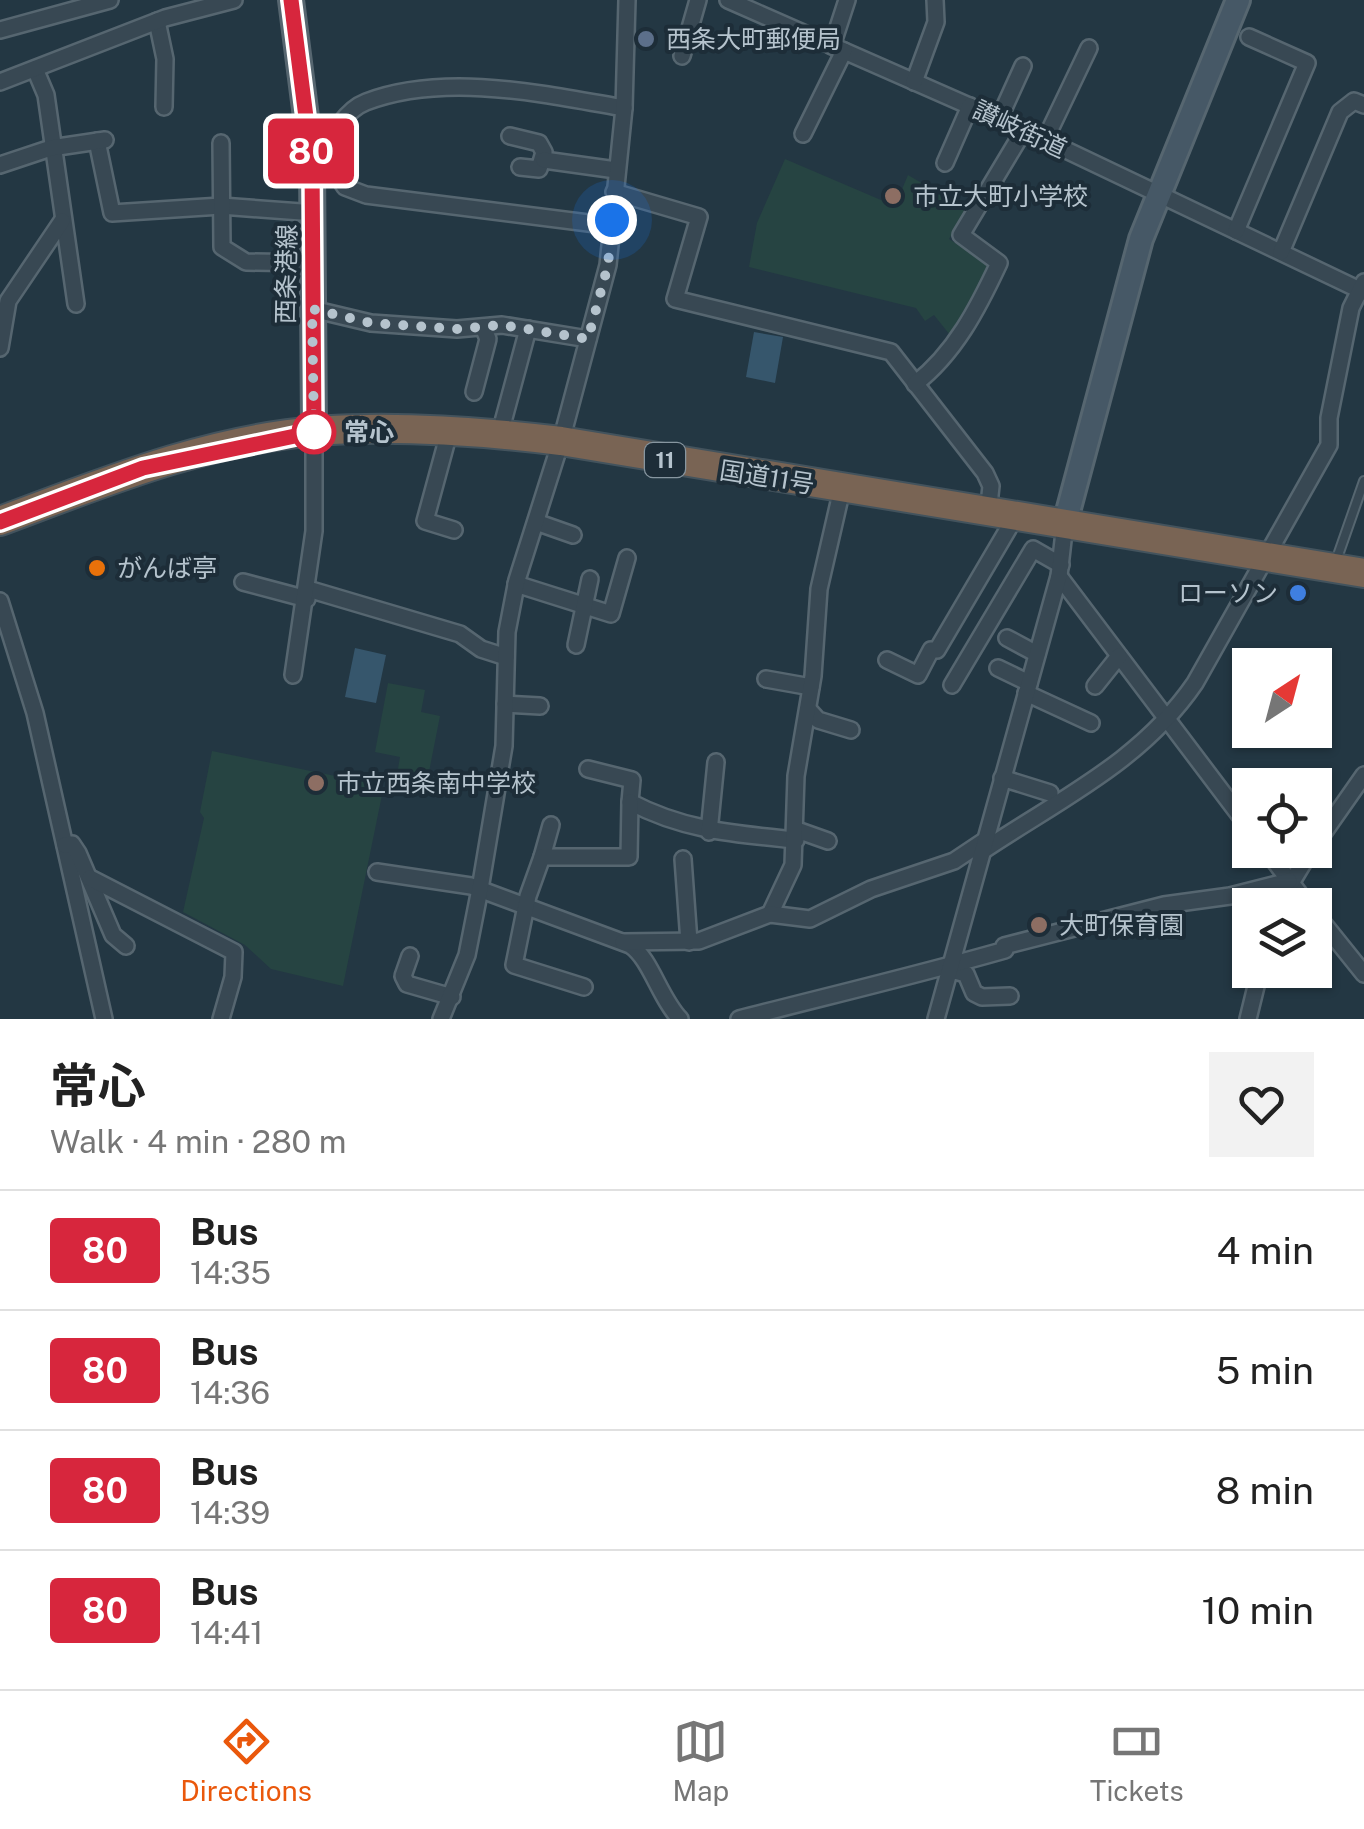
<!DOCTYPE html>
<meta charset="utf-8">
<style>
:root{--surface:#fff;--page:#f2f2f2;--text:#222;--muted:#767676;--line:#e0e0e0;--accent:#ea580c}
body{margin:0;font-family:"Public Sans","Noto Sans JP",sans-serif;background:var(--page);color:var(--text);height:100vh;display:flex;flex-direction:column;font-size:38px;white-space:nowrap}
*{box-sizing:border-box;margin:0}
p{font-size:32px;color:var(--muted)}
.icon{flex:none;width:55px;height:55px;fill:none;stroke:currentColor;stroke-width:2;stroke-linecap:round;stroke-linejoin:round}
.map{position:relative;height:1019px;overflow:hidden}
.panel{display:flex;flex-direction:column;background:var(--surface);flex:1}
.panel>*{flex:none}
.badge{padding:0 20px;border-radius:8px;font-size:35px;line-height:65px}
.needle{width:65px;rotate:36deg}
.tools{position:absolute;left:1232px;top:648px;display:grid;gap:20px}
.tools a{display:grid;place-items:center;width:100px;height:100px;border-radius:0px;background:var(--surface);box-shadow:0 2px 8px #0004;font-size:50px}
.you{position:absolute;width:50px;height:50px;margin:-25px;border:8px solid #fff;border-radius:50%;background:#1a73e8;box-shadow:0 0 0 15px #1a73e833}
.map>.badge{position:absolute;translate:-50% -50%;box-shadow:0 0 0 5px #fff}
.round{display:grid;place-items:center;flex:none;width:105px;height:105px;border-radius:0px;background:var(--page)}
.headline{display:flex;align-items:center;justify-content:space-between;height:170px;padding:0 50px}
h1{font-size:48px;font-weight:700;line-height:75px}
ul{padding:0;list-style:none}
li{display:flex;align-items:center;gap:30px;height:120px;padding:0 50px;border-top:2px solid var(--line)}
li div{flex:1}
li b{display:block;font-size:38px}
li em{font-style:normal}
li .badge{min-width:110px;font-weight:700;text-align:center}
.tab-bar{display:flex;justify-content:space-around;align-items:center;height:140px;border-top:2px solid var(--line);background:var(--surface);font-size:28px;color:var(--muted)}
.tab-bar a{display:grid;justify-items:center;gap:5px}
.tab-bar .current{color:var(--accent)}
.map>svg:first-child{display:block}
.green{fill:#264442}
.water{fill:#36566c}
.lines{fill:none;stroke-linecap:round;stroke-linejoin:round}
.lane-casing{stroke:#566670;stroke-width:12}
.street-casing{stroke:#566670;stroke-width:20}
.secondary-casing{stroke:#566670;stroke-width:28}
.highway-casing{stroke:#43535d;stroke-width:32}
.lane{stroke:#384853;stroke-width:8}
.street{stroke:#384853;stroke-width:15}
.secondary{stroke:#465866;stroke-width:22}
.highway{stroke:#796454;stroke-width:28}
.line-casing{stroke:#fff;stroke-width:22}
.line{stroke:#d7263d;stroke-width:15}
.walk{stroke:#b5c3cd;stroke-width:10;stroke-dasharray:0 18}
.service-dot{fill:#5c6f8a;stroke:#1d2d38;stroke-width:4}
.education-dot{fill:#8d6e63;stroke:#1d2d38;stroke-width:4}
.stop-dot{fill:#fff;stroke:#d7263d;stroke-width:5}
.food-dot{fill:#e8710a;stroke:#1d2d38;stroke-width:4}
.shop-dot{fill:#3f7fe0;stroke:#1d2d38;stroke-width:4}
.labels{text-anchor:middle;stroke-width:8;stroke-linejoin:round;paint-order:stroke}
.shield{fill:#1d2d38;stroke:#8796a0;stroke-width:2.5}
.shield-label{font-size:22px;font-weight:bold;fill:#b5c3cd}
.poi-label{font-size:25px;fill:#b5c3cd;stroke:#1d2d38;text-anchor:start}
.street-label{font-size:25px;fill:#b5c3cd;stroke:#1d2d38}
.stop-label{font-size:25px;font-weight:bold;fill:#b5c3cd;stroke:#1d2d38;text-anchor:start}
</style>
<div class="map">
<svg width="1364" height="1019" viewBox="0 0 1364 1019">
<rect width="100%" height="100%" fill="#233743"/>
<g class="green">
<polygon points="785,159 895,206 908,175 966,209 949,239 986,263 987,269 950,335 934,315 925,321 916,308 749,267 757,223"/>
<polygon points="388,683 425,690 421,712 440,716 426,787 396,781 400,757 375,752"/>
<polygon points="212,751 375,784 383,790 343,986 271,969 245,945 183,912 204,818 200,812"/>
</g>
<g class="water">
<polygon points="754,332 783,337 775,383 746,377"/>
<polygon points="355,648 386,655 376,703 345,697"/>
</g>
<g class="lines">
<defs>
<polyline id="lane" points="1336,561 1364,481"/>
<g id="street">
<polyline points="728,0 1024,130 1364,292"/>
<polyline points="157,21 165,59 164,107"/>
<polyline points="0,30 110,0"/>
<polyline points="832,46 847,0"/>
<polyline points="682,56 698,0"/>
<polyline points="35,69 46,95 76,304"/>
<polyline points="0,82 165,18 234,0"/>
<polyline points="914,82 936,22 935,0"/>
<polyline points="999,119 1023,66"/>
<polyline points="803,134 844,51"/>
<polyline points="510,136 539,143 544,152 539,169 520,167"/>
<polyline points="1045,140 1089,48"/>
<polyline points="97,141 112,213 221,206 315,213"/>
<polyline points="221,143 222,247 246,262 313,263"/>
<path d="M323,154C332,135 345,110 366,102C445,72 543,94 624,108"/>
<polyline points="318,155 323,154 345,187 366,195 612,226"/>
<polyline points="544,160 616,170"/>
<polyline points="945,163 970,106"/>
<polyline points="0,165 51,148 105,140"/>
<polyline points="614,192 699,217 675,299 891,352 985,473 991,486 988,514"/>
<polyline points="1236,231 1307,63 1249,37"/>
<polyline points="1281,252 1340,112 1354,101 1364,105"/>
<polyline points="312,309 371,323 457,329 502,325 588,339"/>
<polyline points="0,348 8,301 62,221"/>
<path d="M915,384C955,353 978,308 999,263L961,235L1024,130"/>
<polyline points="474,392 488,339 483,327"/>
<polyline points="450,429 425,521 454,530"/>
<polyline points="500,433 528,329"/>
<polyline points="536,522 573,535"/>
<polyline points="1059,576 1250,829"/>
<polyline points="243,582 307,599"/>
<polyline points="516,584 611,614 627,558"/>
<polyline points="308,589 460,634 481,649 506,657"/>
<polyline points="0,601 35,713 104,1019"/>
<polyline points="1007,638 1037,654"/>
<polyline points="576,645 590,579"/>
<polyline points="887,660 918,675 931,650 937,650 1014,519"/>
<polyline points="998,668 1029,683"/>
<polyline points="293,675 314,531 314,431"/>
<polyline points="766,679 811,687"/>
<polyline points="952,685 1033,549 1061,565"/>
<polyline points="1095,686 1119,656"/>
<polyline points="1026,693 1091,723"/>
<polyline points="505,704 540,706"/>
<polyline points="808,709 818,720 851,730"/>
<path d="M588,769L632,780L630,802C685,831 736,834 796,840"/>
<polyline points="1002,778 1050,793"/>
<polyline points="797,830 828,841"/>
<polyline points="709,832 716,762"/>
<polyline points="65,845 72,844 78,853 113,935 126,946"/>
<polyline points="1315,845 1364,775"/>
<polyline points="1266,850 1308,905"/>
<path d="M981,852C1058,800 1141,762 1195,683L1329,445V418L1351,308L1364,282"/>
<polyline points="542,857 551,825"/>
<polyline points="683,859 689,942"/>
<path d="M377,872L471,886L630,945C651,959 659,997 680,1019"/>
<polyline points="90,878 234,952 233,977 221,1019"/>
<polyline points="1278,905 1311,850"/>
<polyline points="1315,913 1364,974"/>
<polyline points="770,914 793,865 796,776 813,676 819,589 842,489"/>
<polyline points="623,942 699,941 770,914 810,919 871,889 954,861 984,841"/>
<polyline points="410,956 403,976 407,984 452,997"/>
<polyline points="951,970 966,974 974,993 982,997 1010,996"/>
<polyline points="584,987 514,965 528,896 542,857 629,857 630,802"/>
<polyline points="441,1019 467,955 480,889 504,746 507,632 517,580 561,441 608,265 624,108 627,0"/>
<path d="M739,1019C828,996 917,975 1005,950L1004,946L1164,905L1230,896L1289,881"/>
<polyline points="936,1019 1059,576 1065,523"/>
<polyline points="1248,1019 1260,970"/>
</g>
<g id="secondary">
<polyline points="291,0 312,164 314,431"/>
<polyline points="1065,523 1141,239 1238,0"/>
</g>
<path id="highway" d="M0,521C102,483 206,440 316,431C398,425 480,431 561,441L1364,573"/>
</defs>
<use href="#lane" class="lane-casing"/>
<use href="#street" class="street-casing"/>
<use href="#secondary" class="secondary-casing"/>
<use href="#highway" class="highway-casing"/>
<use href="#lane" class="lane"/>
<use href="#street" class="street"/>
<use href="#secondary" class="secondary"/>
<use href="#highway" class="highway"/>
</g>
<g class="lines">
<defs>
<polyline id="line" points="0,522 143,468 314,432 312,164 291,0"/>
</defs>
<use href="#line" class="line-casing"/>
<use href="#line" class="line"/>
<polyline class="walk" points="314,432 312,309 371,323 457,329 502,325 588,339 608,265 612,220"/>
</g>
<circle class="service-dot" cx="646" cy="39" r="10"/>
<g class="education-dot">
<circle cx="893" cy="196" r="10"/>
<circle cx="316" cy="783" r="10"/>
<circle cx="1039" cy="925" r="10"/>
</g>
<circle class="stop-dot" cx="314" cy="432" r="20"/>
<circle class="food-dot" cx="97" cy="568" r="10"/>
<circle class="shop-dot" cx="1298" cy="593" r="10"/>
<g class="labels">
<rect class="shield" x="645" y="443" width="40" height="34" rx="8"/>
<g class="shield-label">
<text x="665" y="468">11</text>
</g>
<g class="poi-label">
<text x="666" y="48">西条大町郵便局</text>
<text x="913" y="205">市立大町小学校</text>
<text x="117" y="577">がんば亭</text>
<text x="1278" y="602" text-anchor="end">ローソン</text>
<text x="336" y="792">市立西条南中学校</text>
<text x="1059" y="934">大町保育園</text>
</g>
<g class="street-label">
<text transform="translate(1020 129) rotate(25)" y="9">讃岐街道</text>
<text transform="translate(286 274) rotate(-89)" y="9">西条港線</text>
<text transform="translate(767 477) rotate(9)" y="9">国道11号</text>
</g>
<g class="stop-label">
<text x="344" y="441">常心</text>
</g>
</g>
</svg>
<div class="tools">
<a><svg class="needle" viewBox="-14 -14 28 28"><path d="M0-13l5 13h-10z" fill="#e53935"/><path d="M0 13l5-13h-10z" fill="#767676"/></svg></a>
<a><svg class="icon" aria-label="locate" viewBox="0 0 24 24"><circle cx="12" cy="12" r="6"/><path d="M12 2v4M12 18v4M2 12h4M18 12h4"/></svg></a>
<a><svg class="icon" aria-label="layers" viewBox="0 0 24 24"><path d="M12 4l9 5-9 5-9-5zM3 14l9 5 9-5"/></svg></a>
</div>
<div class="you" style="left:612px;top:220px"></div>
<b class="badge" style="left:311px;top:151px;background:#d7263d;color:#fff">80</b>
</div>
<section class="panel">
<div class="headline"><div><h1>常心</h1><p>Walk · 4 min · 280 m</p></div><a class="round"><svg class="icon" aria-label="heart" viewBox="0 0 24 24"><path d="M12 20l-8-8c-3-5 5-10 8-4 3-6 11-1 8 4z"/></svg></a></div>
<ul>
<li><span class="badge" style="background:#d7263d;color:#fff">80</span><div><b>Bus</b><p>14:35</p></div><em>4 min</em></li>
<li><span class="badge" style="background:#d7263d;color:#fff">80</span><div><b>Bus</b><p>14:36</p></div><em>5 min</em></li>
<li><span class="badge" style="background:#d7263d;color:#fff">80</span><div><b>Bus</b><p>14:39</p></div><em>8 min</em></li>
<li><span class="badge" style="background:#d7263d;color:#fff">80</span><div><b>Bus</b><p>14:41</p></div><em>10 min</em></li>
</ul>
</section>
<nav class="tab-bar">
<a class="current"><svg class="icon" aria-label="directions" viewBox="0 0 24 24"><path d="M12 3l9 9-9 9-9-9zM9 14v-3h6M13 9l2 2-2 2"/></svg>Directions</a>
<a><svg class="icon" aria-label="map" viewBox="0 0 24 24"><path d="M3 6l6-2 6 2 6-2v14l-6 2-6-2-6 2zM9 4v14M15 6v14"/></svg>Map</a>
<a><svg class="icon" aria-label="tickets" viewBox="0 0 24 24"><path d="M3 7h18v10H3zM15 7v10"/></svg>Tickets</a>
</nav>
